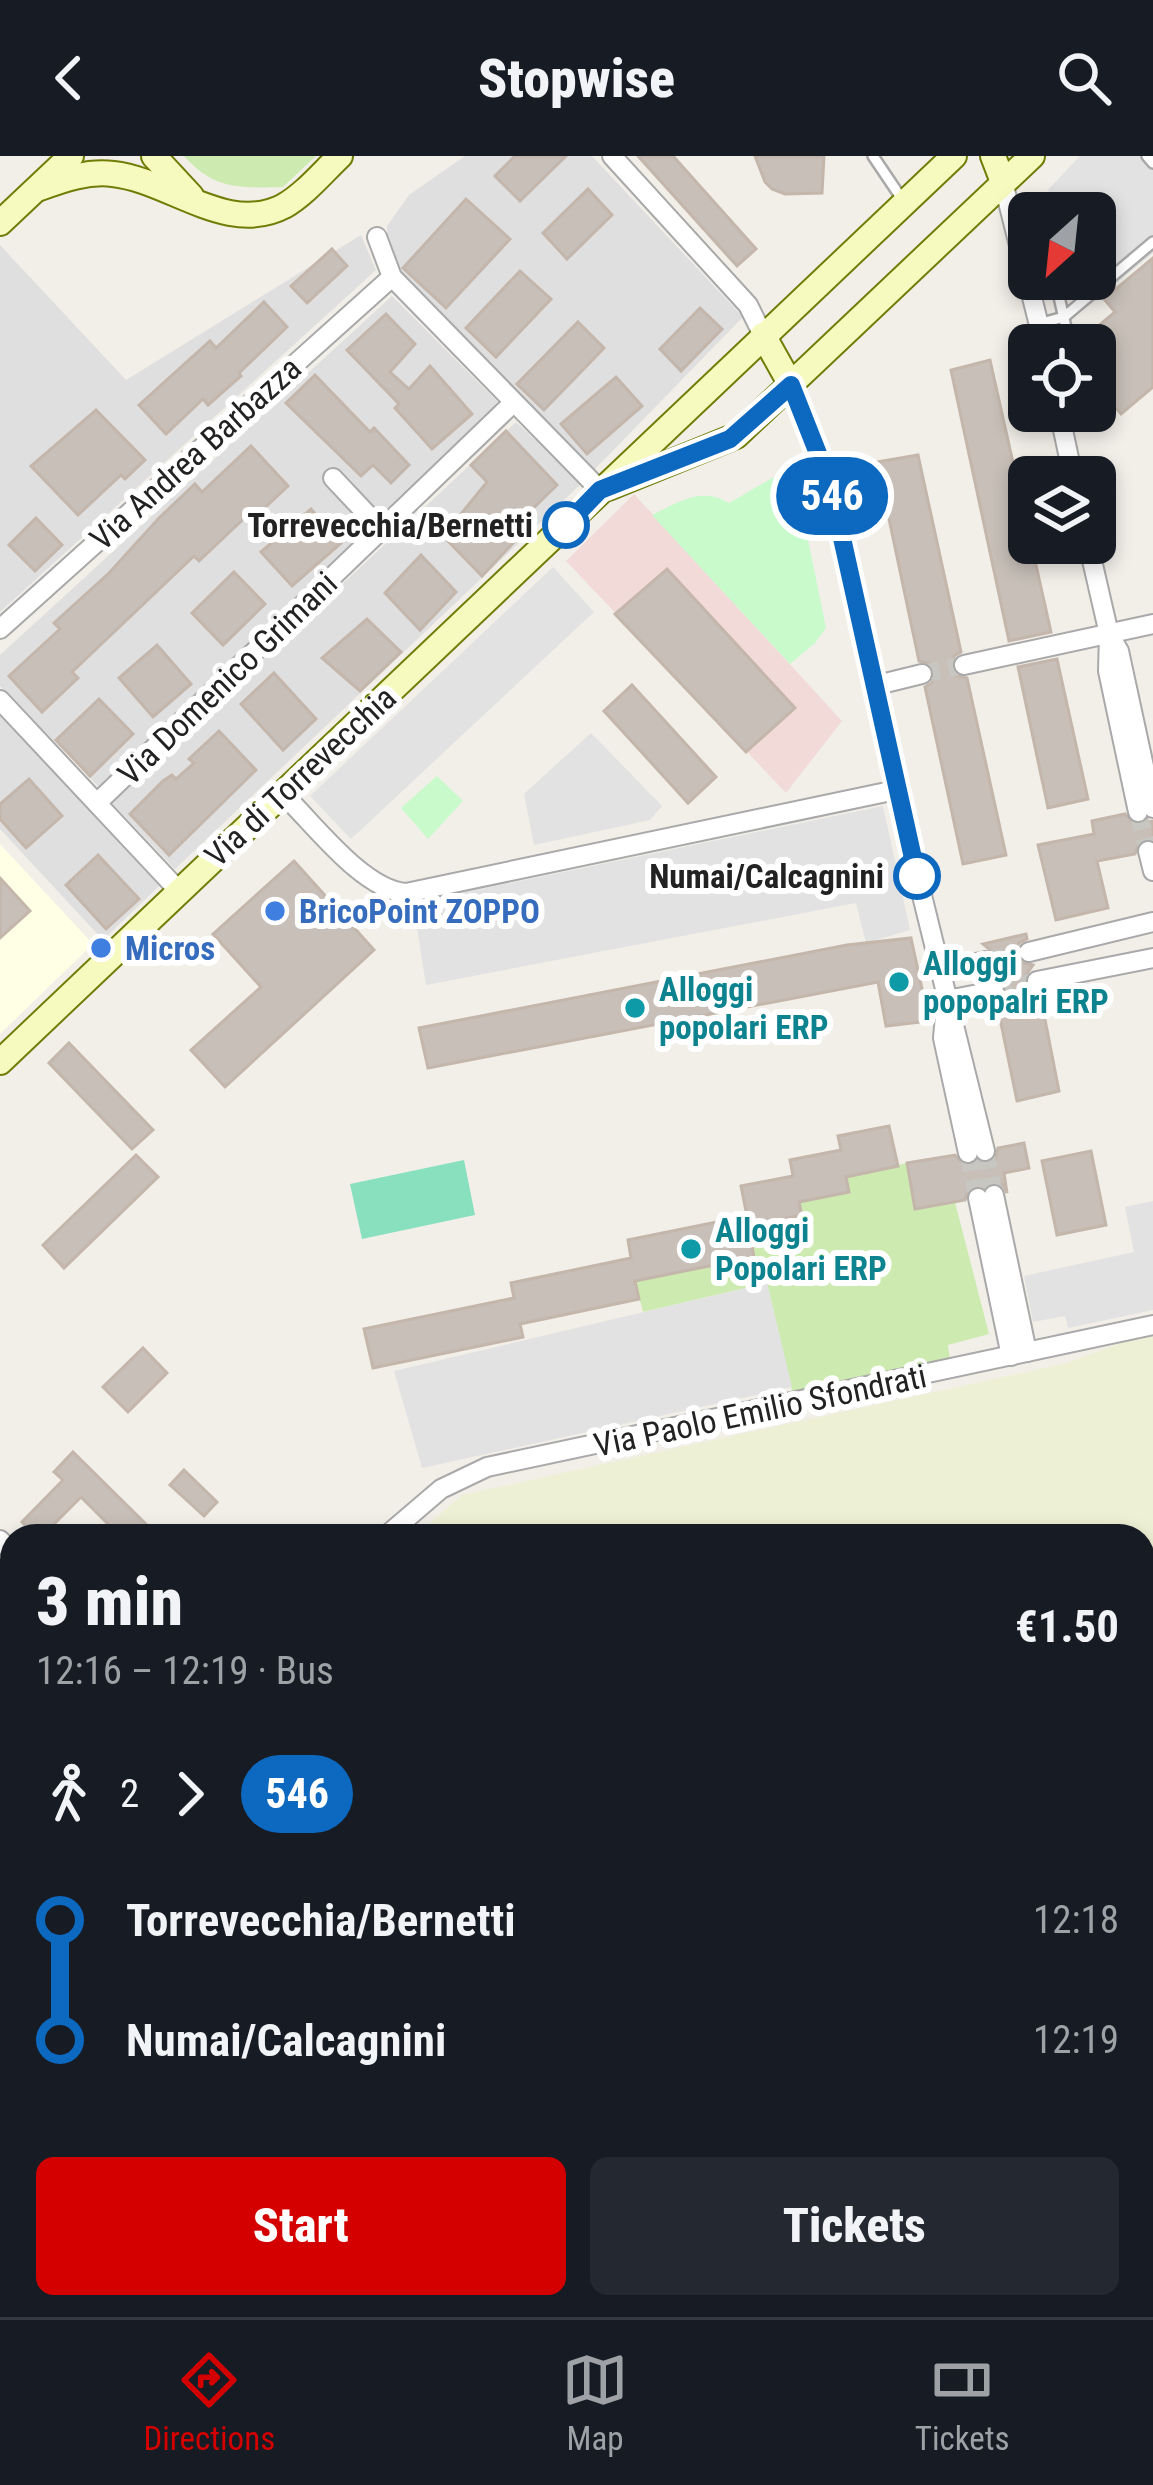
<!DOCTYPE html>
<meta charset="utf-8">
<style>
:root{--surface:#171b24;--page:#242831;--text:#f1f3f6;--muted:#9ea1a6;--line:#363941;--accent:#d40000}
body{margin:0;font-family:"Roboto Condensed",sans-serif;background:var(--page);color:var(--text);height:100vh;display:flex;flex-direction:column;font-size:45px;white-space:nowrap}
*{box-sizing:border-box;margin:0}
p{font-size:39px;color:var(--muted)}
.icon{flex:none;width:66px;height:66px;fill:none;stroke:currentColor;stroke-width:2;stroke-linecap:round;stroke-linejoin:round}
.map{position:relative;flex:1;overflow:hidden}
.panel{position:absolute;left:0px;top:1368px;width:1155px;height:795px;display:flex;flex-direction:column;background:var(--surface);border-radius:36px 36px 0 0;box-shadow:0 6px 18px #0003}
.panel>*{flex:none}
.badge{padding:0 24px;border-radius:39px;font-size:42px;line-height:78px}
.needle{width:78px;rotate:207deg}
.controls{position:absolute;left:1008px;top:36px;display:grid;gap:24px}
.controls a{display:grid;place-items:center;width:108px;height:108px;border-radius:18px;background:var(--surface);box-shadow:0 6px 18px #0003;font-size:60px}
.map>.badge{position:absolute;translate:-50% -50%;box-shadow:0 0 0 6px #fff}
.legs{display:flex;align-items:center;gap:18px;height:132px;padding:0 36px;font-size:39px}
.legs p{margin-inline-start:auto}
.overview{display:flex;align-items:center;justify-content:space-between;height:204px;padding:0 36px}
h1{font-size:66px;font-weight:800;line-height:90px}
.button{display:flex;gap:24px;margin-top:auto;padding:24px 36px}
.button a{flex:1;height:138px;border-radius:18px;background:var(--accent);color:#fff;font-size:48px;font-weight:800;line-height:138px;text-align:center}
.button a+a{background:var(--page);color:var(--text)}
ul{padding:0 36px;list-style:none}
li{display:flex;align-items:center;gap:42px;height:120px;font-size:45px}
li i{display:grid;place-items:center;width:18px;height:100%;margin:0 15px;background:currentColor}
li i::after{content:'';width:30px;height:30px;margin:-15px;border:9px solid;border-radius:50%;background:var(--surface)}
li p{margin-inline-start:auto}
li:first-child i{background:linear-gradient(#0000 50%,currentColor 0)}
li:last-child i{background:linear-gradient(currentColor 50%,#0000 0)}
header{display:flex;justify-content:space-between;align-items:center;height:156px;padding:0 36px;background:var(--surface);font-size:54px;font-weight:800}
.menu{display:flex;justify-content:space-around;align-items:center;height:168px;border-top:3px solid var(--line);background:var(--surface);font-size:33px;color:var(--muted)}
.menu a{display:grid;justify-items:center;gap:6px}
.menu .selected{color:var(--accent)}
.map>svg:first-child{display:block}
.residential{fill:#e0dfdf}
.commercial{fill:#f2dad9}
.education{fill:#ffffe5}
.farmland{fill:#eef0d5}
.grass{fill:#cdebb0}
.forest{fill:#add19e}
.park{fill:#c8facc}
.pitch{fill:#88e0be}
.parking{fill:#e2e2e2}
.building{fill:#c7bfb8;stroke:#c4b6ab;stroke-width:3}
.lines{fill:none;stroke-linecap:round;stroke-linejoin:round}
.street-tunnel{stroke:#c8c6c1;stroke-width:18;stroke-dasharray:18 9;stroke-linecap:butt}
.lane-casing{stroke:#a9a9a9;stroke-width:14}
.street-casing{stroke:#a9a9a9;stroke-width:22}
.secondary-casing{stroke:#707d05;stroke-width:28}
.lane{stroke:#fff;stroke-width:9}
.street{stroke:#fff;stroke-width:18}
.secondary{stroke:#f7fabf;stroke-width:24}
.line-1-casing{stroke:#fff;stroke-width:27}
.line-1{stroke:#0c69bf;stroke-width:18}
.stop-1-dot{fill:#fff;stroke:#0c69bf;stroke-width:6}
.shop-dot{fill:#3f7fe0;stroke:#fff;stroke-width:4.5}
.culture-dot{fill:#0f9aa8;stroke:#fff;stroke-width:4.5}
.labels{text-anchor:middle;stroke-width:12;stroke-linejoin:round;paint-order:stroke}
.street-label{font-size:33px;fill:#222;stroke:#fff}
.stop-label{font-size:33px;font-weight:bold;fill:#222;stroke:#fff;text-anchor:end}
.shop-label{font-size:33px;font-weight:bold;fill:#366cbe;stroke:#fff;text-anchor:start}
.culture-label{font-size:33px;font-weight:bold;fill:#0d838f;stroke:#fff;text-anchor:start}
</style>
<header><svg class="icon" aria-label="back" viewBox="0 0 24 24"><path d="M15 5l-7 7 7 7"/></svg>Stopwise<svg class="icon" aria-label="search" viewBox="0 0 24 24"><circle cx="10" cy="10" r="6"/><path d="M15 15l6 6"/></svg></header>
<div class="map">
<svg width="1153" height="2161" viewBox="0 0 1153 2161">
<rect width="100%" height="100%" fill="#f2efe9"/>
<g class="residential">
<polygon points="465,0 592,0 743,161 594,314 403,124 387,100 387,70 409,39"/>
<polygon points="361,79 376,114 0,456 0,89 126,224"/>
<polygon points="392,140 499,247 101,633 0,530 0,499"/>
<polygon points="516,266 582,327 175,713 110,645"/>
<polygon points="0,558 159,730 103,784 0,673"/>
</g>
<polygon class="commercial" points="634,338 842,565 786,637 566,405"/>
<polygon class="education" points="0,688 93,788 0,878"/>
<g class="farmland">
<polygon points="1153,1175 1153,1551 1143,1553 1143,1380 415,1380 462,1339 1067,1207"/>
<polygon points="1153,2108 1153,2161 974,2161 997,2151 1143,2151 1143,2110"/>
</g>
<g class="grass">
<path d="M184,0H316L283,31C240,32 214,34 184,0Z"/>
<polygon points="907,1007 955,1046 989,1178 948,1189 950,1204 793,1239 767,1127 643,1156 635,1125 754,1103 748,1071 801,1060 799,1046 848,1036 846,1021"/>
</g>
<g class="forest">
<polygon points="12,1916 12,2075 0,2071 0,1924"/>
<polygon points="142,2151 376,2151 397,2161 153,2161"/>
<polygon points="542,2151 997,2151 974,2161 531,2161"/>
</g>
<g class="park">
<path d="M793,310L826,472L815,487L790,508L652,359C679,346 701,330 729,347Z"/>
<polygon points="437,620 463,645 428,683 401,652"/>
</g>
<polygon class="pitch" points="464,1004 475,1059 362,1083 350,1028"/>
<g class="parking">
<polygon points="1080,0 1153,0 1153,97 1091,148 1082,123 1095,123 1095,57 1057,57 1048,34"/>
<polygon points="553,411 594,456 351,683 310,640"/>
<polygon points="591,577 662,650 650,664 534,689 524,638"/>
<polygon points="883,650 910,774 866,787 856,747 426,829 413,747"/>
<polygon points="1153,1045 1153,1154 1068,1172 1065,1160 1033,1166 1024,1120 1134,1096 1125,1051"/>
<polygon points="767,1127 792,1231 422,1312 394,1215"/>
</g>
<g class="building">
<polygon points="515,0 566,0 520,45 495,20"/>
<polygon points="638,0 673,0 756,93 737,110"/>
<polygon points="755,0 824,0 822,37 785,38 772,33 765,26"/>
<polygon points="588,33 612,59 567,103 543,77"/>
<polygon points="466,43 510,83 446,152 403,112"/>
<polygon points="332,93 347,110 307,147 291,130"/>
<polygon points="1153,102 1153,231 1121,258 1103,237 1114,228 1095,205 1095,189 1079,186 1115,156 1104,143"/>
<polygon points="520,115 551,143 496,201 466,172"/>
<polygon points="264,146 287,171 239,217 241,220 208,249 203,243 166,278 139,249 210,185 216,192"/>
<polygon points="700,152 722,173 681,215 660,193"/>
<polygon points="386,158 415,188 390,216 409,233 430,210 472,258 432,293 395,252 399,248 347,194"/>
<polygon points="578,166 604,192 544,254 517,228"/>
<polygon points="990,204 1051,476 1009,485 951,214"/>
<polygon points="315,219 370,276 374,272 409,309 391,327 373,309 361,320 286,247"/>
<polygon points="616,221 642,250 587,298 561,268"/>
<polygon points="96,254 145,304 125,323 121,319 78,359 31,310"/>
<polygon points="506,275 557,329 509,376 516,384 482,420 443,380 487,326 471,309"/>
<polygon points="251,290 288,330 257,359 253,354 199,405 194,400 72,516 78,522 42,556 9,520 60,473 54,467 109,417 159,362 195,328 202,336"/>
<polygon points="918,299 961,496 954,500 951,511 955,519 967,522 1006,699 963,708 925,531 932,527 935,516 931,508 919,505 877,306"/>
<polygon points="311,353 341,387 292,430 261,396"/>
<polygon points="36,362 62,389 35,415 9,389"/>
<polygon points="421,399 456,436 420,474 385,437"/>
<polygon points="667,413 795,552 746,596 615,458"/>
<polygon points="234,416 265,448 223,489 192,457"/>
<polygon points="367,463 401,496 360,535 322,502"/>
<polygon points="157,489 191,528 153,561 119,522"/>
<polygon points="1057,503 1088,643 1048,652 1018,511"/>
<polygon points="274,517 316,563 283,594 241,548"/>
<polygon points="632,529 716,621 688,647 604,555"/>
<polygon points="99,543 133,578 90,620 56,584"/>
<polygon points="219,575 256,614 169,699 130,658 163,625 172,619 176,623 194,607 189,603"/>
<polygon points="29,623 62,660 26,692 0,663 0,648"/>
<polygon points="1125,658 1135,669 1153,665 1153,683 1140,685 1135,698 1097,705 1108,752 1056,764 1038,689 1094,678 1092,665"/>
<polygon points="98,699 139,743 106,773 66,729"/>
<polygon points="294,705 374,794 225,931 191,894 261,831 213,778"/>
<polygon points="0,722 30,755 0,782"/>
<polygon points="1026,778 1027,783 1019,787 1016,798 1020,806 1033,809 1025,820 1024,829 1032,837 1040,838 1059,935 1017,945 997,848 1006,840 1007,831 999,823 991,822 999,801 983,788"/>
<polygon points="911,782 929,865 886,870 878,826 428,912 419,872 847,789"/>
<polygon points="69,887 153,974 132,993 49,907"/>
<polygon points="889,970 898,1010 846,1021 849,1036 799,1046 802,1059 749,1070 741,1030 793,1020 790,1004 841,994 838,980"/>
<polygon points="1024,987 1029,1012 1004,1017 1007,1037 1003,1029 992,1026 970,1031 965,1044 915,1053 907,1007 955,999 965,1010 987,1008 995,1004 998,992"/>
<polygon points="1091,995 1106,1069 1057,1079 1042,1005"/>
<polygon points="136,999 158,1021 64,1112 43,1089"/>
<polygon points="746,1060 754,1101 635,1125 639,1143 520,1168 523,1181 373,1212 364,1173 514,1142 511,1127 631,1102 628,1084"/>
<polygon points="143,1192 167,1217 128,1256 103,1231"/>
<polygon points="73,1296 158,1380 120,1380 81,1341 42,1380 36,1380 22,1366 63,1324 54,1316"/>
<polygon points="184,1314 217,1346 204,1360 170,1329"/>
</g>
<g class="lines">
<g class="street-tunnel">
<polyline points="922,518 964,509"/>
<polyline points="1138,656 1148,695"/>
<polyline points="986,805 1029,796"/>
<polyline points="994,835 1037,825"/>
<polyline points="985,995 994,1039"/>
<polyline points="968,997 978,1042"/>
</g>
<defs>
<g id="lane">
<polyline points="873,0 904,46"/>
<polyline points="1147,0 1153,7"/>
<polyline points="1040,55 1041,57"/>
<polyline points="1055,123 1070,189"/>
<polyline points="1038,168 1064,161 1153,86"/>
<polyline points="1095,219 1100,225"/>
</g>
<g id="street">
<polyline points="612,0 748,149 763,179"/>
<polyline points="1003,26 1044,189"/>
<polyline points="377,81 392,121 600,334"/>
<polyline points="791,229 829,329 896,634 985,995"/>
<polyline points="1059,255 1073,321"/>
<polyline points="333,322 381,373"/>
<polyline points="1088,387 1109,478 1119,495 1153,652"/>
<polyline points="0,473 392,121"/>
<polyline points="1109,478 1108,515 1138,656"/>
<polyline points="964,509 1153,468"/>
<polyline points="873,530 922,518"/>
<polyline points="0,544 179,735"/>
<path d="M283,638C314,668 363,734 406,737L896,634"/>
<polyline points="97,647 513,247"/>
<polyline points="1148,695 1153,715"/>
<polyline points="1029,796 1153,766"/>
<polyline points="940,815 986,805"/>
<polyline points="1037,825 1153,802"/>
<polyline points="947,844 994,835"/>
<polyline points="946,849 943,882 968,997"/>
<polyline points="994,1039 1027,1196"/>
<polyline points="978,1042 1011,1200"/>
<polyline points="386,1380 441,1333 487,1311 1153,1169"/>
<polyline points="0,1384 12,1396"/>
<polyline points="1143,1895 1153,1897"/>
</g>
<g id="secondary">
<polyline points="154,0 191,40"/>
<polyline points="993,0 1003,26"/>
<path d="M40,32C64,23 88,15 113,18C169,24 228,80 284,50C305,38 323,16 340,0"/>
<polyline points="0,67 71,0"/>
<polyline points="763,179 791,229"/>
<polyline points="608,332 736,280 1032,0"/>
<polyline points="0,906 954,0"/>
</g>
</defs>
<use href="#lane" class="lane-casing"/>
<use href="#street" class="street-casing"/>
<use href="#secondary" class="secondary-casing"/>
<use href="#lane" class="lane"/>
<use href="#street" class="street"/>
<use href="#secondary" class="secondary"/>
</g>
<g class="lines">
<defs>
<polyline id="line-1" points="566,369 600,334 730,283 791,229 830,328 917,720"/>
</defs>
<use href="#line-1" class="line-1-casing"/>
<use href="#line-1" class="line-1"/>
</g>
<g class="stop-1-dot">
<circle cx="566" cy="369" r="21"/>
<circle cx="917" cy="720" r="21"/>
</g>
<g class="shop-dot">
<circle cx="275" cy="755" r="12"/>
<circle cx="101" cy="792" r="12"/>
</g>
<g class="culture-dot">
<circle cx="899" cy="826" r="12"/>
<circle cx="635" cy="852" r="12"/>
<circle cx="691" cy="1093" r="12"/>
</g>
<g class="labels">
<g class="street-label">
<text transform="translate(195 297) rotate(-42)" y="12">Via Andrea Barbazza</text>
<text transform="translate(227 522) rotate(-44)" y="12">Via Domenico Grimani</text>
<text transform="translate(300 620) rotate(-43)" y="12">Via di Torrevecchia</text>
<text transform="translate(760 1254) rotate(-12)" y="12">Via Paolo Emilio Sfondrati</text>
</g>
<g class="stop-label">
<text x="533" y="381">Torrevecchia/Bernetti</text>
<text x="884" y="732">Numai/Calcagnini</text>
</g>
<g class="shop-label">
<text x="299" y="767">BricoPoint ZOPPO</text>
<text x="125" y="804">Micros</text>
</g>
<g class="culture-label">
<text x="923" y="819">Alloggi<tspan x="923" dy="38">popopalri ERP</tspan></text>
<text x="659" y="845">Alloggi<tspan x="659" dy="38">popolari ERP</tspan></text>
<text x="715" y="1086">Alloggi<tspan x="715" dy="38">Popolari ERP</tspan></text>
</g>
</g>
</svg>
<div class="controls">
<a><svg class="needle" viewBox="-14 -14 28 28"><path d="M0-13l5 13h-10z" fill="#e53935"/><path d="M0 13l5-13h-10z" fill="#9ea1a6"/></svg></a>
<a><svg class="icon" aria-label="locate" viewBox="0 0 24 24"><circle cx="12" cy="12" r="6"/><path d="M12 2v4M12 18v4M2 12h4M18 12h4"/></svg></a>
<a><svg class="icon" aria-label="layers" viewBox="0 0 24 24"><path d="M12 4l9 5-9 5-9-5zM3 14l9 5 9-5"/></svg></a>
</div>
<b class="badge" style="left:832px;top:340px;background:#0c69bf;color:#fff">546</b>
<section class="panel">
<div class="overview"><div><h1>3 min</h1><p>12:16 – 12:19 · Bus</p></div><b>€1.50</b></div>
<div class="legs"><svg class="icon" aria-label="walk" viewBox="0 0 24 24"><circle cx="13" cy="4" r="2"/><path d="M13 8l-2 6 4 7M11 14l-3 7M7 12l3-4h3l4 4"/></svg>2<svg class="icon" aria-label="forward" viewBox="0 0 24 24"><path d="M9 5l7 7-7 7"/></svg><b class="badge" style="background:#0c69bf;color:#fff">546</b></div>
<ul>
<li><i style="color:#0c69bf"></i><b>Torrevecchia/Bernetti</b><p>12:18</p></li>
<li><i style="color:#0c69bf"></i><b>Numai/Calcagnini</b><p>12:19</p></li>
</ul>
<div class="button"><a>Start</a><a>Tickets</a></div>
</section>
</div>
<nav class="menu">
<a class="selected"><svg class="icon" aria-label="directions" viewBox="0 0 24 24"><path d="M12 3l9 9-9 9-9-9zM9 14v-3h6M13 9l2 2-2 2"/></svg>Directions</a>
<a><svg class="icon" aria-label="map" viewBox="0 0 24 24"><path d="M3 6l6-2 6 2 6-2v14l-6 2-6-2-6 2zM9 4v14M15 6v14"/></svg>Map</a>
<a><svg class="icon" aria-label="tickets" viewBox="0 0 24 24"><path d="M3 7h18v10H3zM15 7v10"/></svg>Tickets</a>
</nav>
